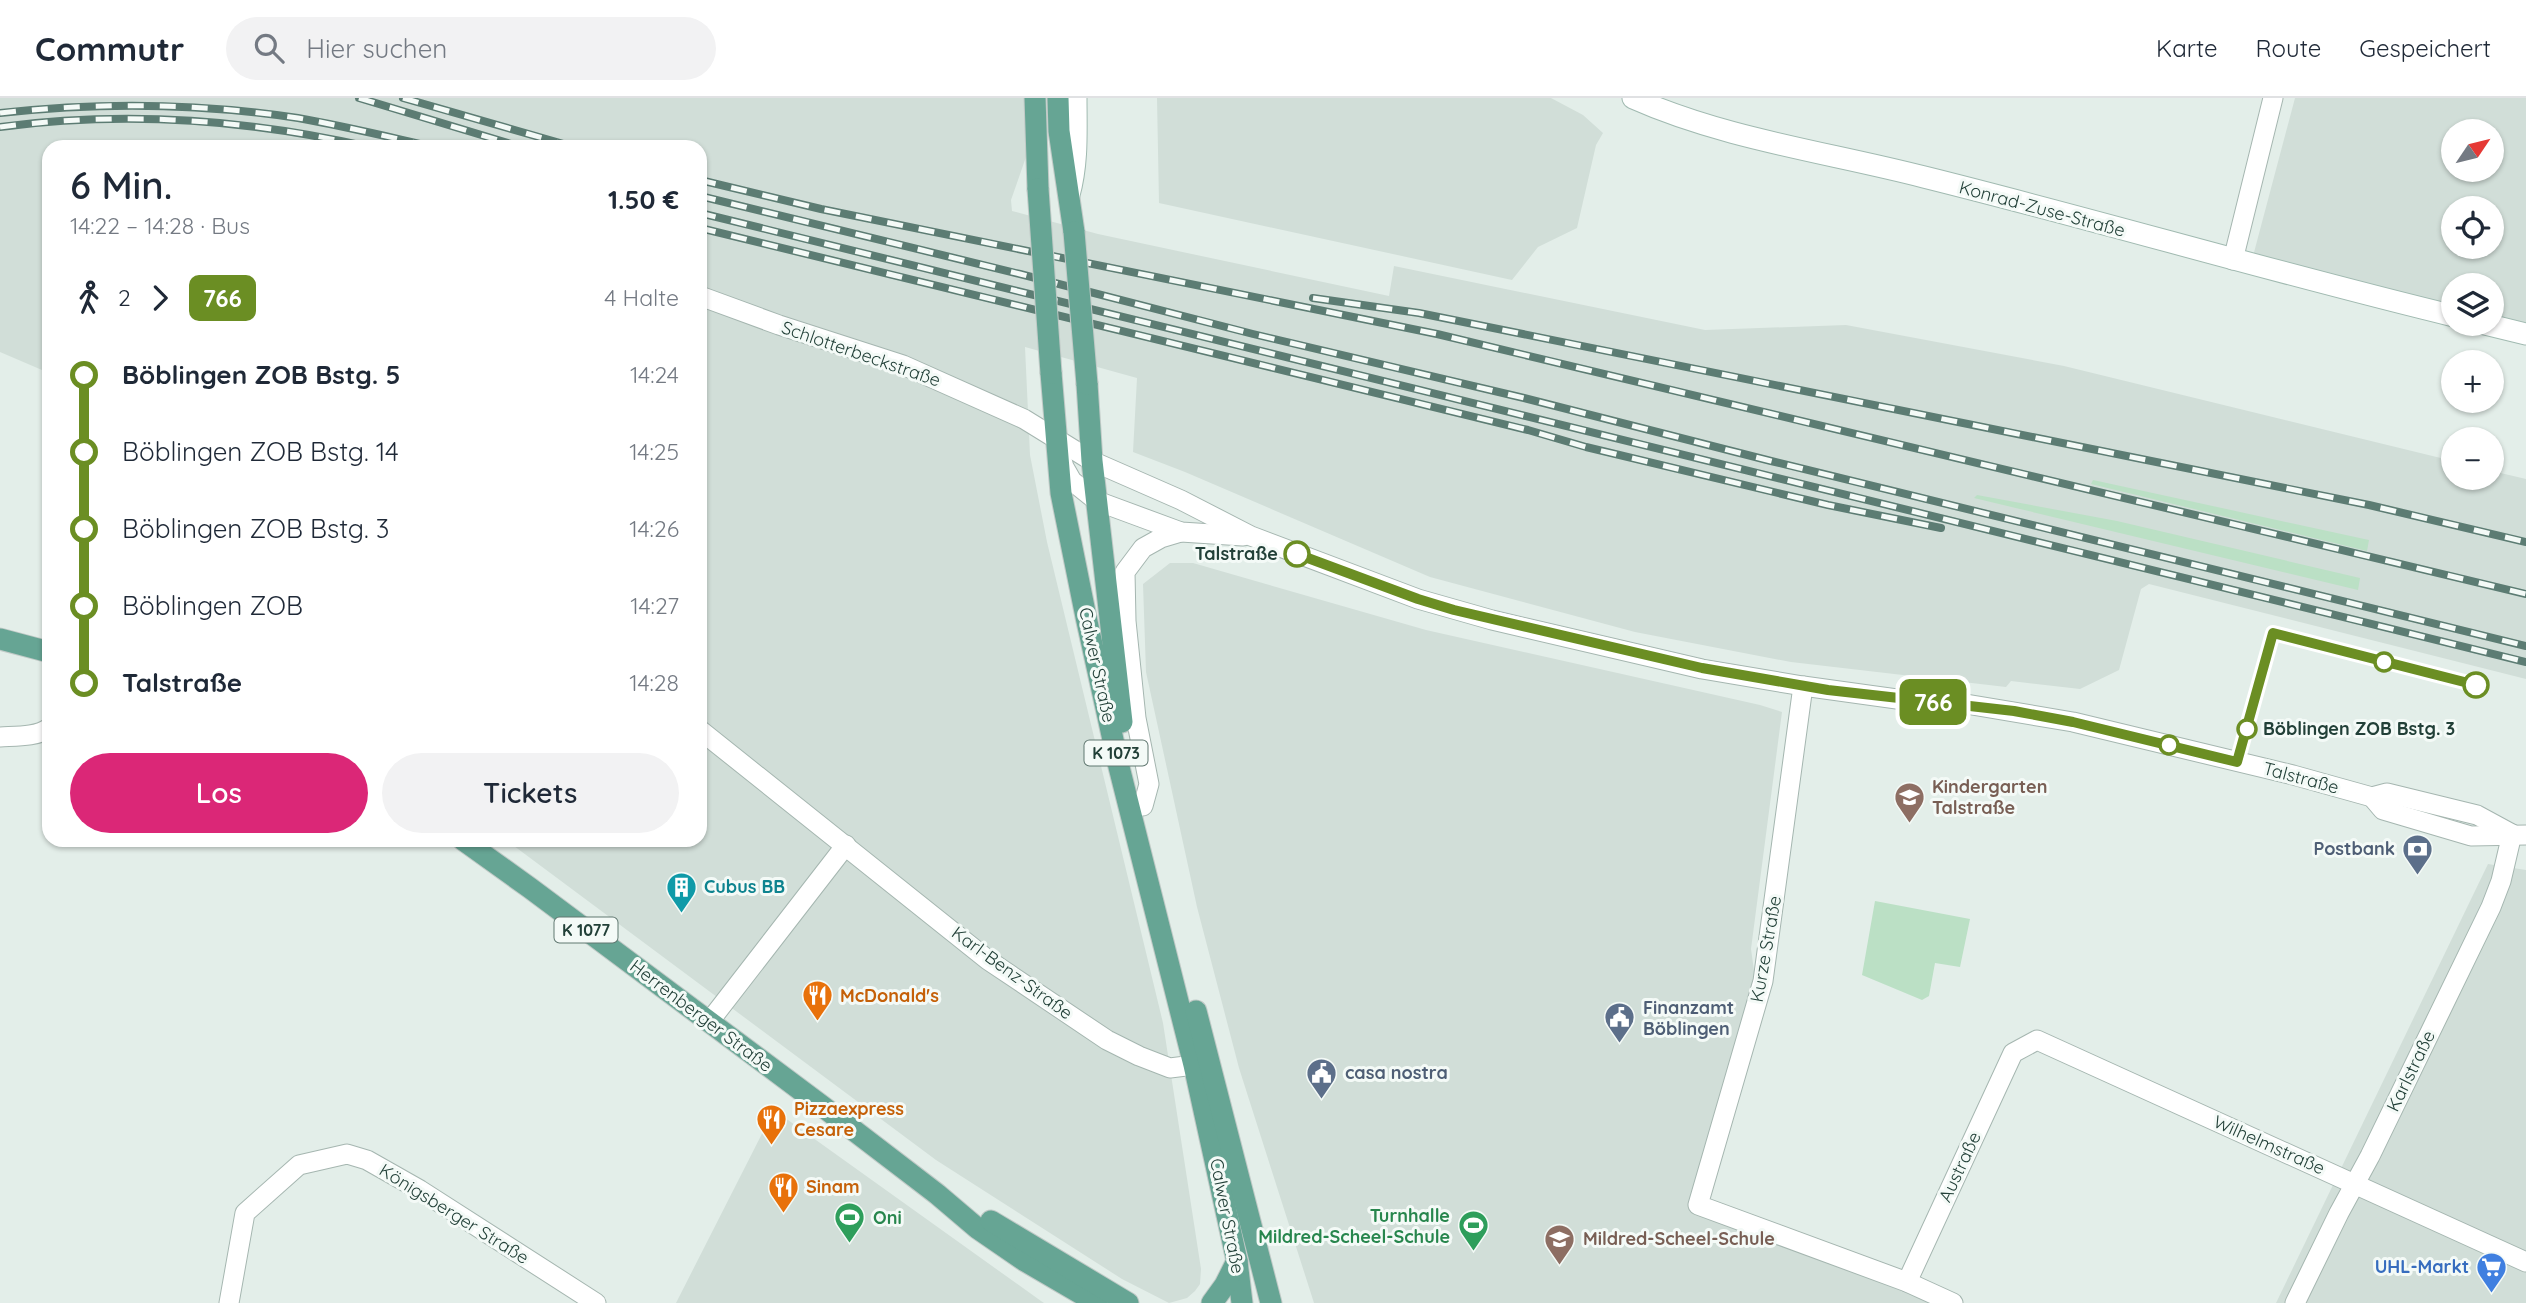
<!DOCTYPE html>
<html lang="de">
<meta charset="utf-8">
<style>
:root{--surface:#fff;--page:#f2f2f3;--text:#1f2937;--muted:#747a83;--line:#e0e1e3;--accent:#db2777}
body{margin:0;font-family:Quicksand,sans-serif;background:var(--page);color:var(--text);height:100vh;display:flex;flex-direction:column;font-size:26px;white-space:nowrap}
*{box-sizing:border-box;margin:0}
p{font-size:23px;color:var(--muted)}
.icon{flex:none;width:38px;height:38px;fill:none;stroke:currentColor;stroke-width:2;stroke-linecap:round;stroke-linejoin:round}
.map{position:relative;flex:1;overflow:hidden}
.side{position:absolute;left:42px;top:42px;width:665px;height:707px;display:flex;flex-direction:column;background:var(--surface);border-radius:21px;box-shadow:0 2px 5px #0004}
.side>*{flex:none}
.badge{padding:0 14px;border-radius:10px;font-size:24px;line-height:46px}
.needle{width:46px;rotate:55deg}
.fabs{position:absolute;left:2441px;top:21px;display:grid;gap:14px}
.fabs a{display:grid;place-items:center;width:63px;height:63px;border-radius:50%;background:var(--surface);box-shadow:0 2px 5px #0004;font-size:35px}
.map>.badge{position:absolute;translate:-50% -50%;box-shadow:0 0 0 4px #fff}
.legs{display:flex;align-items:center;gap:10px;height:77px;padding:0 28px;font-size:23px}
.legs p{margin-inline-start:auto}
.overview{display:flex;align-items:center;justify-content:space-between;height:119px;padding:0 28px}
h1{font-size:38px;font-weight:600;line-height:52px}
.button{display:flex;gap:14px;margin-top:auto;padding:14px 28px}
.button a{flex:1;height:80px;border-radius:42px;background:var(--accent);color:#fff;font-size:28px;font-weight:600;line-height:80px;text-align:center}
.button a+a{background:var(--page);color:var(--text)}
ul{padding:0 28px;list-style:none}
li{display:flex;align-items:center;gap:24px;height:77px;font-size:26px}
li i{display:grid;place-items:center;width:10px;height:100%;margin:0 9px;background:currentColor}
li i::after{content:'';width:18px;height:18px;margin:-9px;border:5px solid;border-radius:50%;background:var(--surface)}
li p{margin-inline-start:auto}
li:first-child i{background:linear-gradient(#0000 50%,currentColor 0)}
li:last-child i{background:linear-gradient(currentColor 50%,#0000 0)}
header{display:flex;align-items:center;gap:42px;box-sizing:border-box;height:98px;padding:0 35px;background:var(--surface);border-bottom:2px solid var(--line)}
header strong{font-size:33px}
nav{display:flex;gap:38px;margin-inline-start:auto;font-size:24px}
.search{width:490px;height:63px;background:var(--page);display:flex;align-items:center;gap:18px;box-sizing:border-box;padding:0 24px;border-radius:38px;color:var(--muted);font-size:26px}
.map>svg:first-child{display:block}
.built{fill:#d1ded8;fill-rule:evenodd}
.green{fill:#bbe0c5}
.lines{fill:none;stroke-linecap:round;stroke-linejoin:round}
.street-casing{stroke:#a5b6b0;stroke-width:21}
.secondary-casing{stroke:#a1bab1;stroke-width:23}
.primary-casing{stroke:#c1cac7;stroke-width:23}
.street{stroke:#fff;stroke-width:19}
.secondary{stroke:#fff;stroke-width:21}
.primary{stroke:#66a594;stroke-width:21}
.rail-casing{stroke:#5c7c73;stroke-width:8}
.rail{stroke:#f4faf7;stroke-width:5;stroke-dasharray:16;stroke-linecap:butt}
.primary-bridge-casing{stroke:#c1cac7;stroke-width:23;stroke-linecap:butt}
.primary-bridge{stroke:#66a594;stroke-width:21}
.line-1-casing{stroke:#fff;stroke-width:16}
.line-1{stroke:#6b8e23;stroke-width:10}
.stop-1-dot{fill:#fff;stroke:#6b8e23;stroke-width:3.5}
.labels{text-anchor:middle;stroke-width:6;stroke-linejoin:round;paint-order:stroke}
.shield{fill:#f4faf7;stroke:#617871;stroke-width:2}
.shield-label{font-size:16px;font-weight:bold;fill:#224038}
.street-label{font-size:18px;fill:#224038;stroke:#f4faf7}
.stop-label{font-size:18px;font-weight:bold;fill:#224038;stroke:#f4faf7;text-anchor:end}
.education-label{font-size:18px;font-weight:bold;fill:#785e54;stroke:#f4faf7;text-anchor:start}
.service-label{font-size:18px;font-weight:bold;fill:#4e5e75;stroke:#f4faf7;text-anchor:start}
.culture-label{font-size:18px;font-weight:bold;fill:#0d838f;stroke:#f4faf7;text-anchor:start}
.food-label{font-size:18px;font-weight:bold;fill:#c56008;stroke:#f4faf7;text-anchor:start}
.leisure-label{font-size:18px;font-weight:bold;fill:#27864d;stroke:#f4faf7;text-anchor:end}
.shop-label{font-size:18px;font-weight:bold;fill:#366cbe;stroke:#f4faf7;text-anchor:end}
</style>
<header>
<strong>Commutr</strong>
<div class="search"><svg class="icon" aria-label="search" viewBox="0 0 24 24"><circle cx="10" cy="10" r="6"/><path d="M15 15l6 6"/></svg>Hier suchen</div>
<nav><a>Karte</a><a>Route</a><a>Gespeichert</a></nav>
</header>
<div class="map">
<svg width="2526" height="1205" viewBox="0 0 2526 1205">
<rect width="100%" height="100%" fill="#e3eee9"/>
<g class="built">
<polygon points="0,0 1037,0 1035,33 1011,102 1012,113 1098,136 1389,198 1394,168 1705,232 1846,227 2064,268 2453,363 2454,380 2492,380 2492,373 2526,381 2526,581 2149,486 2141,491 2119,572 2080,591 2011,583 2006,589 1791,564 1635,534 1430,479 1185,374 1133,354 1137,280 1025,249 1030,357 1047,444 1163,925 1201,1171 1200,1186 1195,1193 1187,1200 1169,1205 1122,1181 936,1062 506,742 700,742 700,49 49,49 49,275 0,254"/>
<polygon points="1157,0 1551,0 1583,17 1603,35 1596,47 1577,130 1538,149 1512,182 1159,105"/>
<path d="M2295,0H2526V242L2471,226H2492V187H2454L2453,221L2252,162ZM2454,33H2492V72H2454ZM2454,110H2492V149H2454Z"/>
<polygon points="1170,465 1193,465 1426,532 1760,607 1782,614 1751,851 1755,880 1690,1110 1935,1205 1314,1205 1239,970 1197,809 1146,574 1143,486"/>
<polygon points="2488,766 2526,772 2526,1205 2276,1205"/>
<polygon points="774,1012 1041,1203 1044,1205 676,1205"/>
</g>
<g class="green">
<polygon points="2093,382 2369,442 2367,453 2091,386"/>
<polygon points="1977,397 2117,423 2360,480 2358,492 1974,400"/>
<polygon points="1875,803 1970,821 1960,869 1935,865 1929,898 1922,902 1862,877"/>
</g>
<g class="lines">
<defs>
<g id="street">
<polyline points="2233,162 2273,0"/>
<polyline points="700,198 779,227 903,267 1024,321 1092,363 1181,402 1251,438 1418,501 1492,522 1702,571 1803,588 1904,602 1960,605 2073,624 2293,677 2372,699 2387,695 2477,717 2512,736"/>
<polyline points="1060,355 1064,369 1072,383 1097,403 1181,434 1243,438"/>
<polyline points="1803,588 1763,883 1698,1107 1907,1184 1953,1205"/>
<polyline points="700,632 988,862 1107,942 1139,958 1170,970 1194,967"/>
<path d="M0,639C15,638 37,639 49,630"/>
<polyline points="2372,699 2383,712 2471,738 2526,737"/>
<polyline points="1143,708 1149,686 1136,620 1126,523 1125,474 1143,450 1161,440 1181,434"/>
<polyline points="709,924 846,747"/>
<polyline points="1907,1184 2013,955 2037,942 2526,1164"/>
<polyline points="229,1205 245,1115 299,1067 347,1056 367,1062 420,1092 596,1205"/>
<polyline points="2295,1205 2339,1115 2370,1058 2491,809 2501,783 2512,736"/>
</g>
<g id="secondary">
<path d="M1633,0C1725,41 1827,54 1924,79C2101,123 2276,175 2454,218"/>
<path d="M1069,97C1078,65 1076,32 1076,0"/>
<polyline points="2485,226 2526,236"/>
</g>
<g id="primary">
<polyline points="1035,0 1038,91"/>
<polyline points="1058,0 1059,33 1074,134"/>
<polyline points="1051,275 1061,395 1086,519 1119,669 1194,967 1237,1163 1242,1205"/>
<polyline points="1087,286 1092,363 1122,624"/>
<polyline points="0,541 49,554"/>
<polyline points="463,742 530,790 822,1008 937,1096 977,1130 1025,1163 1097,1205"/>
<polyline points="1196,913 1271,1205"/>
<polyline points="991,1123 1128,1205"/>
<polyline points="1212,1205 1225,1187 1237,1163"/>
</g>
</defs>
<use href="#street" class="street-casing"/>
<use href="#secondary" class="secondary-casing"/>
<use href="#primary" class="primary-casing"/>
<use href="#street" class="street"/>
<use href="#secondary" class="secondary"/>
<use href="#primary" class="primary"/>
<defs>
<g id="rail">
<polyline points="359,0 521,49"/>
<polyline points="403,0 574,49"/>
<path d="M0,15C100,4 199,5 298,20C344,28 389,39 434,49"/>
<path d="M0,29C124,13 247,21 369,49"/>
<polyline points="700,82 821,111 1437,236 2526,496"/>
<polyline points="700,98 1020,176 1253,236 1524,300 1771,363 2526,548"/>
<polyline points="700,115 2526,564"/>
<polyline points="700,130 1528,332 1586,349 1828,407 1941,430"/>
<polyline points="1313,200 1419,215 2369,407 2526,444"/>
</g>
</defs>
<use href="#rail" class="rail-casing"/>
<use href="#rail" class="rail"/>
<defs>
<g id="primary-bridge">
<polyline points="1038,91 1051,275"/>
<polyline points="1074,134 1087,286"/>
</g>
</defs>
<use href="#primary-bridge" class="primary-bridge-casing"/>
<use href="#primary-bridge" class="primary-bridge"/>
</g>
<g class="lines">
<defs>
<polyline id="line-1" points="1297,456 1418,501 1454,512 1702,570 1828,592 2014,613 2073,624 2237,664 2273,535 2476,587"/>
</defs>
<use href="#line-1" class="line-1-casing"/>
<use href="#line-1" class="line-1"/>
</g>
<defs>
<symbol id="school-pin" viewBox="-11 -11 22 30"><path d="M0 17L-7.5 6A9.5 9.5 0 1 1 7.5 6Z" fill="#8d6e63" stroke="#f4faf7"/><path d="M0-5L7-2L0 1L-7-2ZM-4 1L0 2.5L4 1V4Q0 6-4 4Z" fill="#fff"/></symbol>
<symbol id="bank-pin" viewBox="-11 -11 22 30"><path d="M0 17L-7.5 6A9.5 9.5 0 1 1 7.5 6Z" fill="#5c6f8a" stroke="#f4faf7"/><path d="M-6-4H6V4H-6ZM0-2.3a2.3 2.3 0 1 0 0 4.6a2.3 2.3 0 1 0 0-4.6Z" fill="#fff"/></symbol>
<symbol id="building-pin" viewBox="-11 -11 22 30"><path d="M0 17L-7.5 6A9.5 9.5 0 1 1 7.5 6Z" fill="#0f9aa8" stroke="#f4faf7"/><path d="M-4-6H4V6H1V3H-1V6H-4ZM-2.5-4.3h1.7v1.8h-1.7ZM.8-4.3h1.7v1.8H.8ZM-2.5-1h1.7V.8h-1.7ZM.8-1h1.7V.8H.8Z" fill="#fff"/></symbol>
<symbol id="restaurant-pin" viewBox="-11 -11 22 30"><path d="M0 17L-7.5 6A9.5 9.5 0 1 1 7.5 6Z" fill="#e8710a" stroke="#f4faf7"/><path d="M-5-6h1v4h1v-4h1v4h1v-4h1v5L-1.5 .5V6h-2V.5L-5-1ZM5-6V6H3V1.5H1.5Q1.5-4 5-6Z" fill="#fff"/></symbol>
<symbol id="civic-pin" viewBox="-11 -11 22 30"><path d="M0 17L-7.5 6A9.5 9.5 0 1 1 7.5 6Z" fill="#5c6f8a" stroke="#f4faf7"/><path d="M-.6-6.5H3V-4.5H.6V-3L4-1V1h2V6H-6V1h2V-1L-.6-3ZM-1.2 2.5V6h2.4V2.5Z" fill="#fff"/></symbol>
<symbol id="stadium-pin" viewBox="-11 -11 22 30"><path d="M0 17L-7.5 6A9.5 9.5 0 1 1 7.5 6Z" fill="#2e9e5b" stroke="#f4faf7"/><path d="M0-5a6.5 5 0 1 0 0 10a6.5 5 0 1 0 0-10ZM-3.5-1.8h7v3.6h-7Z" fill="#fff"/></symbol>
<symbol id="supermarket-pin" viewBox="-11 -11 22 30"><path d="M0 17L-7.5 6A9.5 9.5 0 1 1 7.5 6Z" fill="#3f7fe0" stroke="#f4faf7"/><path d="M-6-5.5h2.5l.6 2H6L4.5 2H-2.5L-4.4-4H-6ZM-1.5 3.2a1.3 1.3 0 1 0 .1 0ZM3 3.2a1.3 1.3 0 1 0 .1 0Z" fill="#fff"/></symbol>
</defs>
<g fill-rule="evenodd">
<use href="#school-pin" x="1892" y="682" width="35" height="47"/>
<use href="#bank-pin" x="2400" y="734" width="35" height="47"/>
<use href="#building-pin" x="664" y="772" width="35" height="47"/>
<use href="#restaurant-pin" x="800" y="880" width="35" height="47"/>
<use href="#civic-pin" x="1602" y="902" width="35" height="47"/>
<use href="#civic-pin" x="1304" y="958" width="35" height="47"/>
<use href="#restaurant-pin" x="754" y="1004" width="35" height="47"/>
<use href="#restaurant-pin" x="766" y="1072" width="35" height="47"/>
<use href="#stadium-pin" x="832" y="1102" width="35" height="47"/>
<use href="#stadium-pin" x="1456" y="1110" width="35" height="47"/>
<use href="#school-pin" x="1542" y="1124" width="35" height="47"/>
<use href="#supermarket-pin" x="2474" y="1152" width="35" height="47"/>
</g>
<g class="stop-1-dot">
<circle cx="1297" cy="456" r="12"/>
<circle cx="2384" cy="564" r="9"/>
<circle cx="2476" cy="587" r="12"/>
<circle cx="2247" cy="631" r="9"/>
<circle cx="2169" cy="647" r="9"/>
</g>
<g class="labels">
<g class="shield">
<rect x="1084.5" y="642.5" width="63" height="25" rx="5"/>
<rect x="554.5" y="819.5" width="63" height="25" rx="5"/>
</g>
<g class="shield-label">
<text x="1116" y="661">K 1073</text>
<text x="586" y="838">K 1077</text>
</g>
<g class="street-label">
<text transform="translate(2042 111) rotate(15)" y="6">Konrad-Zuse-Straße</text>
<text transform="translate(861 256) rotate(19)" y="6">Schlotterbeckstraße</text>
<text transform="translate(1097 567) rotate(78)" y="6">Calwer Straße</text>
<text transform="translate(2301 680) rotate(15)" y="6">Talstraße</text>
<text transform="translate(1766 851) rotate(-80)" y="6">Kurze Straße</text>
<text transform="translate(1012 875) rotate(36)" y="6">Karl-Benz-Straße</text>
<text transform="translate(701 918) rotate(37)" y="6">Herrenberger Straße</text>
<text transform="translate(2411 973) rotate(-64)" y="6">Karlstraße</text>
<text transform="translate(2269 1047) rotate(24)" y="6">Wilhelmstraße</text>
<text transform="translate(1960 1069) rotate(-65)" y="6">Austraße</text>
<text transform="translate(454 1116) rotate(32)" y="6">Königsberger Straße</text>
<text transform="translate(1227 1118) rotate(79)" y="6">Calwer Straße</text>
</g>
<g class="stop-label">
<text x="1278" y="462">Talstraße</text>
<text x="2263" y="637" text-anchor="start">Böblingen ZOB Bstg. 3</text>
</g>
<g class="education-label">
<text x="1932" y="695">Kindergarten<tspan x="1932" dy="21">Talstraße</tspan></text>
<text x="1583" y="1147">Mildred-Scheel-Schule</text>
</g>
<g class="service-label">
<text x="2395" y="757" text-anchor="end">Postbank</text>
<text x="1643" y="916">Finanzamt<tspan x="1643" dy="21">Böblingen</tspan></text>
<text x="1345" y="981">casa nostra</text>
</g>
<g class="culture-label">
<text x="704" y="795">Cubus BB</text>
</g>
<g class="food-label">
<text x="840" y="904">McDonald's</text>
<text x="794" y="1017">Pizzaexpress<tspan x="794" dy="21">Cesare</tspan></text>
<text x="806" y="1095">Sinam</text>
</g>
<g class="leisure-label">
<text x="1450" y="1124">Turnhalle<tspan x="1450" dy="21">Mildred-Scheel-Schule</tspan></text>
<text x="873" y="1126" text-anchor="start">Oni</text>
</g>
<g class="shop-label">
<text x="2469" y="1175">UHL-Markt</text>
</g>
</g>
</svg>
<div class="fabs">
<a><svg class="needle" viewBox="-14 -14 28 28"><path d="M0-13l5 13h-10z" fill="#e53935"/><path d="M0 13l5-13h-10z" fill="#747a83"/></svg></a>
<a><svg class="icon" aria-label="locate" viewBox="0 0 24 24"><circle cx="12" cy="12" r="6"/><path d="M12 2v4M12 18v4M2 12h4M18 12h4"/></svg></a>
<a><svg class="icon" aria-label="layers" viewBox="0 0 24 24"><path d="M12 4l9 5-9 5-9-5zM3 14l9 5 9-5"/></svg></a>
<a>+</a>
<a>−</a>
</div>
<b class="badge" style="left:1933px;top:604px;background:#6b8e23;color:#fff">766</b>
<section class="side">
<div class="overview"><div><h1>6 Min.</h1><p>14:22 – 14:28 · Bus</p></div><b>1.50 €</b></div>
<div class="legs"><svg class="icon" aria-label="walk" viewBox="0 0 24 24"><circle cx="13" cy="4" r="2"/><path d="M13 8l-2 6 4 7M11 14l-3 7M7 12l3-4h3l4 4"/></svg>2<svg class="icon" aria-label="forward" viewBox="0 0 24 24"><path d="M9 5l7 7-7 7"/></svg><b class="badge" style="background:#6b8e23;color:#fff">766</b><p>4 Halte</p></div>
<ul>
<li><i style="color:#6b8e23"></i><b>Böblingen ZOB Bstg. 5</b><p>14:24</p></li>
<li><i style="color:#6b8e23"></i><span>Böblingen ZOB Bstg. 14</span><p>14:25</p></li>
<li><i style="color:#6b8e23"></i><span>Böblingen ZOB Bstg. 3</span><p>14:26</p></li>
<li><i style="color:#6b8e23"></i><span>Böblingen ZOB</span><p>14:27</p></li>
<li><i style="color:#6b8e23"></i><b>Talstraße</b><p>14:28</p></li>
</ul>
<div class="button"><a>Los</a><a>Tickets</a></div>
</section>
</div>
